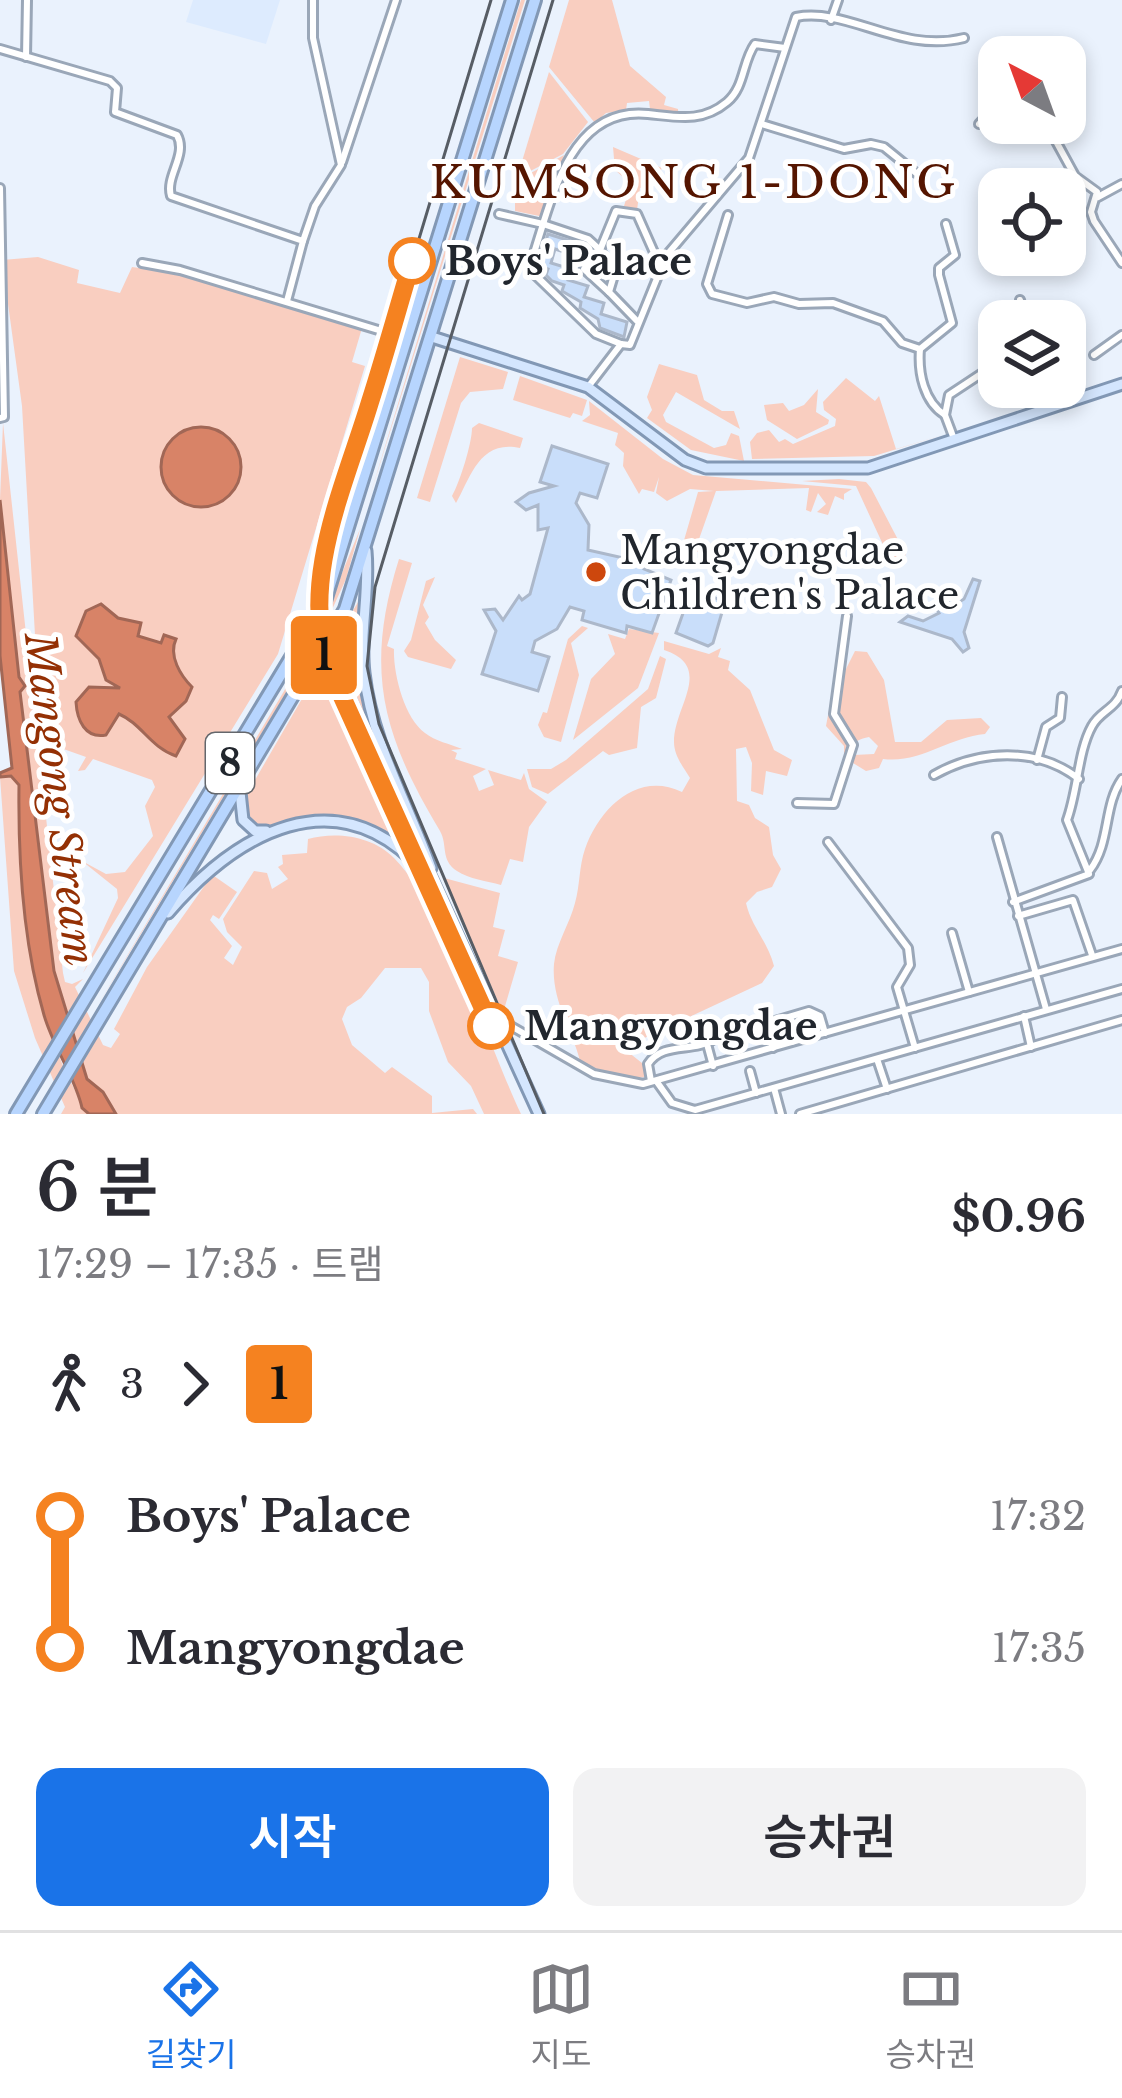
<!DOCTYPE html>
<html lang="ko">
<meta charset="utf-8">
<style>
:root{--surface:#fff;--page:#f2f2f3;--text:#2b2b33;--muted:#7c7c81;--line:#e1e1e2;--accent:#1a73e8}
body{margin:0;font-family:"Libre Baskerville","Noto Sans KR",serif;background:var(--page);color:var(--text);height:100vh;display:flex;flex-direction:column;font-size:45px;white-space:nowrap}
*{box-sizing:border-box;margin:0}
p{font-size:39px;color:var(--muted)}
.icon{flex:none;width:66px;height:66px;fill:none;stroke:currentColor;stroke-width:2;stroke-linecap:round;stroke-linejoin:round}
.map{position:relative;height:1114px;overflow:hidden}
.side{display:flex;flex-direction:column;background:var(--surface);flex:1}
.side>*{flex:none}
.badge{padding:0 24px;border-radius:9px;font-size:42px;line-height:78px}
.needle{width:78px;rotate:319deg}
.buttons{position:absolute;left:978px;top:36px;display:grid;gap:24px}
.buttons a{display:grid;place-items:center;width:108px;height:108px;border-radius:24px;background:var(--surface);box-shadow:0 6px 18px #0003;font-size:60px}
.map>.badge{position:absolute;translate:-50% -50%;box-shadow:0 0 0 6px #fff}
.legs{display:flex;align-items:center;gap:18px;height:132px;padding:0 36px;font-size:39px}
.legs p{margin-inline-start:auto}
.head{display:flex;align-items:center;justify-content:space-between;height:204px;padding:0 36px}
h1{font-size:66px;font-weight:600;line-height:90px}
.cta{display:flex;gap:24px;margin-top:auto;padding:24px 36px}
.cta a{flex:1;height:138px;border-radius:24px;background:var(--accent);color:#fff;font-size:48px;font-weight:600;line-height:138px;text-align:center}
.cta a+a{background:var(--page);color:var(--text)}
ul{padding:0 36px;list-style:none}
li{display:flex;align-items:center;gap:42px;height:132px;font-size:45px}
li i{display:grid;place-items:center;width:18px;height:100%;margin:0 15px;background:currentColor}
li i::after{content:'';width:30px;height:30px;margin:-15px;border:9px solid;border-radius:50%;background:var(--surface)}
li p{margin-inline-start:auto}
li:first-child i{background:linear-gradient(#0000 50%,currentColor 0)}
li:last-child i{background:linear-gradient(currentColor 50%,#0000 0)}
.menu{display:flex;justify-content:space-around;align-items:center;height:168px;border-top:3px solid var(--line);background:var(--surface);font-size:33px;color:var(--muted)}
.menu a{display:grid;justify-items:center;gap:6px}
.menu .on{color:var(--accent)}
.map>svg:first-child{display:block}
.built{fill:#ddebfe}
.green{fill:#f9cec0}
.water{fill:#d88367;stroke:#a16756;stroke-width:3}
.building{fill:#c9defa;stroke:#acb8ca;stroke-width:3}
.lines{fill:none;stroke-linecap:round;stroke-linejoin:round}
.major-tunnel{stroke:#c2c9d3;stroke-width:9;stroke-dasharray:9 4.5;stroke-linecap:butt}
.minor-casing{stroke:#9aa7b8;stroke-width:12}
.major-casing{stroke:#8298b5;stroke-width:15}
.highway-casing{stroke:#8298b5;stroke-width:16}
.minor{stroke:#fff;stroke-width:6}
.major{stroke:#d4e6fe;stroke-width:9}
.highway{stroke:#b7d5fe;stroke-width:10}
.tram{stroke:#575d65;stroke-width:3}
.line-1-casing{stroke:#fff;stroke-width:27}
.line-1{stroke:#f58220;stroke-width:18}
.stop-1-dot{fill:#fff;stroke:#f58220;stroke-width:6}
.poi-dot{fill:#cd470d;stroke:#fff;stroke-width:4.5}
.labels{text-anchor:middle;stroke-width:10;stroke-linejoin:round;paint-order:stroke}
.shield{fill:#fff;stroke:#64676c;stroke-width:3}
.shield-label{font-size:36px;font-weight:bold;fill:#21262d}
.stop-label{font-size:39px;font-weight:bold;fill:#21262d;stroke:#fff;text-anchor:start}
.poi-label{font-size:39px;fill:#21262d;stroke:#fff;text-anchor:start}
.water-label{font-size:42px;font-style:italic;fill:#943004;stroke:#fff}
.quarter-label{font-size:45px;letter-spacing:3px;fill:#551500;stroke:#fff}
</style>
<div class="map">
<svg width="1122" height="1114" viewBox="0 0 1122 1114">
<rect width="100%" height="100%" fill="#eaf2fd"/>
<polygon class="built" points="193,0 280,0 266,44 186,22"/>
<g class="green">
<polygon points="521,0 525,0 369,499"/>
<polygon points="569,0 612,0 630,66 666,97 664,105 678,109 678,114 650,109 649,101 627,103 626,110 606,113 595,123 549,67"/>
<polygon points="549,72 588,122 563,154 517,178"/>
<polygon points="613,147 662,168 652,186 640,188 637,210 624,206 631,184 615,170"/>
<polygon points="564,155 544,217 515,211 515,202 521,193 513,190 516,181"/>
<polygon points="38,257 79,270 77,283 120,293 132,267 190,275 362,328 352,362 365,366 278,654 83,973 118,898 117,889 82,861 106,874 125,872 153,836 145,806 155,787 152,780 93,759 85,770 78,771 86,757 41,741 22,406 2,260"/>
<polygon points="460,357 508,372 503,389 470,392 461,403 430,502 417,498"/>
<polygon points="659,364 697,375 704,400 722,411 734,411 740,429 676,392 663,415 666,422 714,448 726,445 731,433 739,436 744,461 691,450 647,418 652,410 647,397"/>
<polygon points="520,376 587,400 582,416 573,413 570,418 513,400"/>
<polygon points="846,378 875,401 879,396 896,449 946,434 874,456 752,459 750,442 757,433 769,430 779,442 785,439 793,444 835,426 836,419 824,410 823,402"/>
<polygon points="818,389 816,412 829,420 828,424 797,439 767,420 764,405 783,403 789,411 804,405"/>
<polygon points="589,401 663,459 693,475 852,489 844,494 844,500 835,496 828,515 817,512 826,504 818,493 811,512 806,510 809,488 716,491 698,542 706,556 696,551 692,565 678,561 698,492 714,491 690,489 667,501 656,493 659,477 654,492 642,489 639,494 623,466 624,453 615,445 618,433 582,421 590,415"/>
<path d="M3,423L63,973L65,982L72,984L83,979L75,987L103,1045L111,1048L120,1034L114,1029L147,967L210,878L214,876L237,892L219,919L213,915L210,920L232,946L224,958L233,965L242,947L227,932L223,919L254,871L267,873L272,889L288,879L278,867L283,864L282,855L307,853L308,839C336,831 373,836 394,858C447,912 487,1042 521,1114H484L471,1086L448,1062L429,1011V982L421,968H385L361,998L347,1007L342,1019L352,1045L385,1073L392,1067L432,1096V1113L473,1109L477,1114H116C106,1097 93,1090 85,1073L54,972L20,692L25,685L19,678L0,500Z"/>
<path d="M479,423L523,438L520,448C479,439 470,479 456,503L452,496C460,482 472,443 472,428Z"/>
<polygon points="839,479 866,482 871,488 906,555 891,562 856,486 802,481"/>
<polygon points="360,529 346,579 319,638 98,1005 316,637"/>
<path d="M399,559L412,563L387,646L394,649C393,673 404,718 425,733C435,741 450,744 462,749L451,750L457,753L455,759L486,769L473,776L479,791L494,785L488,770L521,780L524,773L529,789L547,802L529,827L523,862L510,859L501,885C487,881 469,879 457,871C440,860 448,845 440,831C382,734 364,670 399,559Z"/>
<polygon points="435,577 423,605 429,617 425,623 435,640 456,660 451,669 408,657 404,651 411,640 426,581"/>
<polygon points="358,602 359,687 373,739 337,665 326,671 393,829 388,833 314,817 257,828 247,820 244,799"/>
<polygon points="582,626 588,628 571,643 579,675 561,742 544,737 538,725 543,712 547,713 568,639"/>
<polygon points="629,629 659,633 638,688 573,740 591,679 615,654 608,634 625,639"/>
<path d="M664,641L709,654L721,648L718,657L730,661L728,670L750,690L774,750L792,760L787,776L766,771L763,795L751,791L752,763L746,747L736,749L737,801L749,805L755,818L769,827L773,855L781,869L772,887L757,892L746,903C751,926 768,942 774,966L762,983L623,1048L642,1063L646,1077C623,1080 600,1072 580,1061C572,1029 551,1000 554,964C556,944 570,923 575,903C580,886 579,866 585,849C600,807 638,771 682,792L690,778C684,768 674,756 674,742C674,706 715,667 664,650Z"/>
<path d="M855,651L867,652L884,680L895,742H921L947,720L981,718L990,727L985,734C949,737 920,764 883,759L879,768L866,771L853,763L854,755L874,754L878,746L869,737C850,741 848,748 844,766V746L826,726L831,699Z"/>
<polygon points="660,656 666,659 656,698 641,707 637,748 609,755 603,751 548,794 532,787 527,769 551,769 566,760 648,689"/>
<path d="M11,776L19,785C18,895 28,1020 89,1114H61L65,1107L35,1038L14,971L0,777Z"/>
<polygon points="444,878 500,893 493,927 505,930 498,956 518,962 503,1013"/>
</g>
<g class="water">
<circle cx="201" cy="467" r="40"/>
<path d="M0,500L19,677L25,686L20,692L54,971L87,1079L103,1092L116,1114H89L82,1108C76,1079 53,1047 44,1015C23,943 18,860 19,785L11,776L0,777V773L12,768L0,656Z"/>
<path d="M101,604L118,618L141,623L138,636L161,643L164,635L176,639C168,656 181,676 192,687L186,701L169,717L185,739L176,756C150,747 142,724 119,714L106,735C85,739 77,720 76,702L89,687L120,688L106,680L99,659L76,636L86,611Z"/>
</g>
<g class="building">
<polygon points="548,234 577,243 573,255 555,249 551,263 571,269 568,280 588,286 584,297 604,303 601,314 627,322 624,337 600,328 598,319 580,308 581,302 562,291 564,285 552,281 546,275 548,269 538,266"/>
<polygon points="552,446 608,464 597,498 580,493 576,503 589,525 588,550 646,563 644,569 671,580 652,633 627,626 626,633 582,620 584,611 570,607 557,629 535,641 532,652 549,657 538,691 482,674 496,631 484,610 495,609 503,620 519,596 522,600 530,594 548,528 538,530 538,505 526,510 516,502 529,493 554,486 540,482"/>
<polygon points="973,579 980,581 964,632 969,648 963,652 952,639 900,622 908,616 923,621 939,613 934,604 946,598 951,607 964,599"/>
<polygon points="692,588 725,602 713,643 708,646 676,633"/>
</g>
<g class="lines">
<path class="major-tunnel" d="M335,667C320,622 323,581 336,535"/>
<defs>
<g id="minor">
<polyline points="831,20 838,0"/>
<path d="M0,49L110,81L117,88L115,112L177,135C188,155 165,176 171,196L303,241L287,301"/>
<polyline points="26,57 27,0"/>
<polyline points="1046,123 1075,176 1097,192 1091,212 1094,221 1122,263"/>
<polyline points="762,124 844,149 871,144 884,147 916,173"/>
<polyline points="979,124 999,103"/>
<polyline points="342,162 396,0"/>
<polyline points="0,188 4,417 0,418"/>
<polyline points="1098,197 1122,184"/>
<path d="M499,214L543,224C559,173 582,107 648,114C678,117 702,123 727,102C745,87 742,62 755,44L785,48"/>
<polyline points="728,215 707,284 712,294 747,303 774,297 799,304 833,303 883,321 902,343 920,349"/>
<polyline points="303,241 315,206 341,165 313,38 313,0"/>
<polyline points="600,250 588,239 543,224 529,269 596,334 621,344"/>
<polyline points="593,255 584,269 609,292"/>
<polyline points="142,263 180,270 408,339"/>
<polyline points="1020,300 1026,321"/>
<polyline points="637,321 609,292 615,272 600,250 616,211 637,214 660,266"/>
<polyline points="1065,341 1069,340"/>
<polyline points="1094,355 1122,335"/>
<path d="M588,387L621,344L630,345L666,256L749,158L796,17C848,7 900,54 964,38"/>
<path d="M945,415C924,402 918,373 920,349L952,323L939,275V268L955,255L946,224"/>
<polyline points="954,439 945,415 949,395 999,362"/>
<polyline points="1037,760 1046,727 1060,718 1062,697"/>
<path d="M934,775C978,750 1037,746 1079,779"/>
<polyline points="797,803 834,804 853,745 834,714 847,616"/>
<polyline points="997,837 1046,1009"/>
<polyline points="828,842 908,948 910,965 897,987 915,1048"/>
<path d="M1090,870C1111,842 1103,806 1122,779"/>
<path d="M1013,902L1089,874L1067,820C1078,790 1078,751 1092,726C1101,710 1115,710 1122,691"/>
<polyline points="1018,916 1073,900 1092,955"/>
<polyline points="952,933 969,992"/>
<polyline points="1024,1016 1031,1047"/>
<polyline points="497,1018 594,1074 643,1084 1122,949"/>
<polyline points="765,1026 773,1048"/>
<polyline points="707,1044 713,1066"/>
<polyline points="877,1059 887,1089"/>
<polyline points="750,1071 756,1093"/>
<path d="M651,1081L648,1064C663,1041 694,1053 714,1039L809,1011L820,1016L825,1033"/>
<polyline points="657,1082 672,1103 695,1110 1122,989"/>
<polyline points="774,1088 781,1114"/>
<polyline points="800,1114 1122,1020"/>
</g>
<g id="major">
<polyline points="432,337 588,387 685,460 706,468 868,468 1122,384"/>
<polyline points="336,535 380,387 399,354"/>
<path d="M366,551C370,592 359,633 364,673C372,743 408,803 431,868"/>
<polyline points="335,667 539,1114"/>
<polyline points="240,792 243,820 255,831 266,831"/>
<path d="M168,913C236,834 336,775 422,870"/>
</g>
<g id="highway">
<polyline points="16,1114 325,601 512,0"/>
<polyline points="43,1114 345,609 535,0"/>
</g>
</defs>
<use href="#minor" class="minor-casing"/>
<use href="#major" class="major-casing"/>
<use href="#highway" class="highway-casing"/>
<use href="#minor" class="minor"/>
<use href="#major" class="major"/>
<use href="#highway" class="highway"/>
<g class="tram">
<polyline points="330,534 491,0"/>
<polyline points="330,670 404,834"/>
<polyline points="544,1114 379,724 367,666 375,587 553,0"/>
</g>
</g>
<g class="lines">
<defs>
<path id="line-1" d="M412,261C398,308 385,355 370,402C345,485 298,583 330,670L491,1026"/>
</defs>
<use href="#line-1" class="line-1-casing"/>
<use href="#line-1" class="line-1"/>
</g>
<g class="stop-1-dot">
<circle cx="412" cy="261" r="21"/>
<circle cx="491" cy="1026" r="21"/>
</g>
<circle class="poi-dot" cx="596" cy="572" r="12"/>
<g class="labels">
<rect class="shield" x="206" y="733" width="48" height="60" rx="9"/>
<g class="shield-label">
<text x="230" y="776">8</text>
</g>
<g class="stop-label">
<text x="445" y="275">Boys' Palace</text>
<text x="524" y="1040">Mangyongdae</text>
</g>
<g class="poi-label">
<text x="620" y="564">Mangyongdae<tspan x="620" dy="45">Children's Palace</tspan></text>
</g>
<g class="water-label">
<text transform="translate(60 799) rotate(83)" y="15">Mangong Stream</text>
</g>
<g class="quarter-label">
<text x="694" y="198">KUMSONG 1-DONG</text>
</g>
</g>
</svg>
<div class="buttons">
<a><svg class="needle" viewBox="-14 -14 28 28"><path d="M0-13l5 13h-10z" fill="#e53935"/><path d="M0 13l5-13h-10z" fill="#7c7c81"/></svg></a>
<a><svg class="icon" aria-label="locate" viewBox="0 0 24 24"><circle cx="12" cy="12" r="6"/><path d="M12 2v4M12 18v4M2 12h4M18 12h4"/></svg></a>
<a><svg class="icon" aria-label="layers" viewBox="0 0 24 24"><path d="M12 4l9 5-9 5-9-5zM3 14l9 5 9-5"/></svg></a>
</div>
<b class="badge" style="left:324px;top:655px;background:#f58220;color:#111">1</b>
</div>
<section class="side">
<div class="head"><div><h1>6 분</h1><p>17:29 – 17:35 · 트램</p></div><b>$0.96</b></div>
<div class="legs"><svg class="icon" aria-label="walk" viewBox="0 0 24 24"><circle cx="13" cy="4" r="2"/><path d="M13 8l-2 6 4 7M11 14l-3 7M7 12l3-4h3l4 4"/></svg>3<svg class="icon" aria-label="forward" viewBox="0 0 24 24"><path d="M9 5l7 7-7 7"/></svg><b class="badge" style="background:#f58220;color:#111">1</b></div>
<ul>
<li><i style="color:#f58220"></i><b>Boys' Palace</b><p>17:32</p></li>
<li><i style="color:#f58220"></i><b>Mangyongdae</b><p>17:35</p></li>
</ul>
<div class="cta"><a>시작</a><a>승차권</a></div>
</section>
<nav class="menu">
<a class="on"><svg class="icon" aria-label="directions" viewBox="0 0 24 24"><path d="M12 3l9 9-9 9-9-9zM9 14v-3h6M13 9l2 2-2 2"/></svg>길찾기</a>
<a><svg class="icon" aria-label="map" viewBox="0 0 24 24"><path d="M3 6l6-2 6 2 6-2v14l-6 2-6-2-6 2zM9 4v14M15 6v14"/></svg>지도</a>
<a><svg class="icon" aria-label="tickets" viewBox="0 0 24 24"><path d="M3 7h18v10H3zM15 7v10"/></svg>승차권</a>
</nav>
